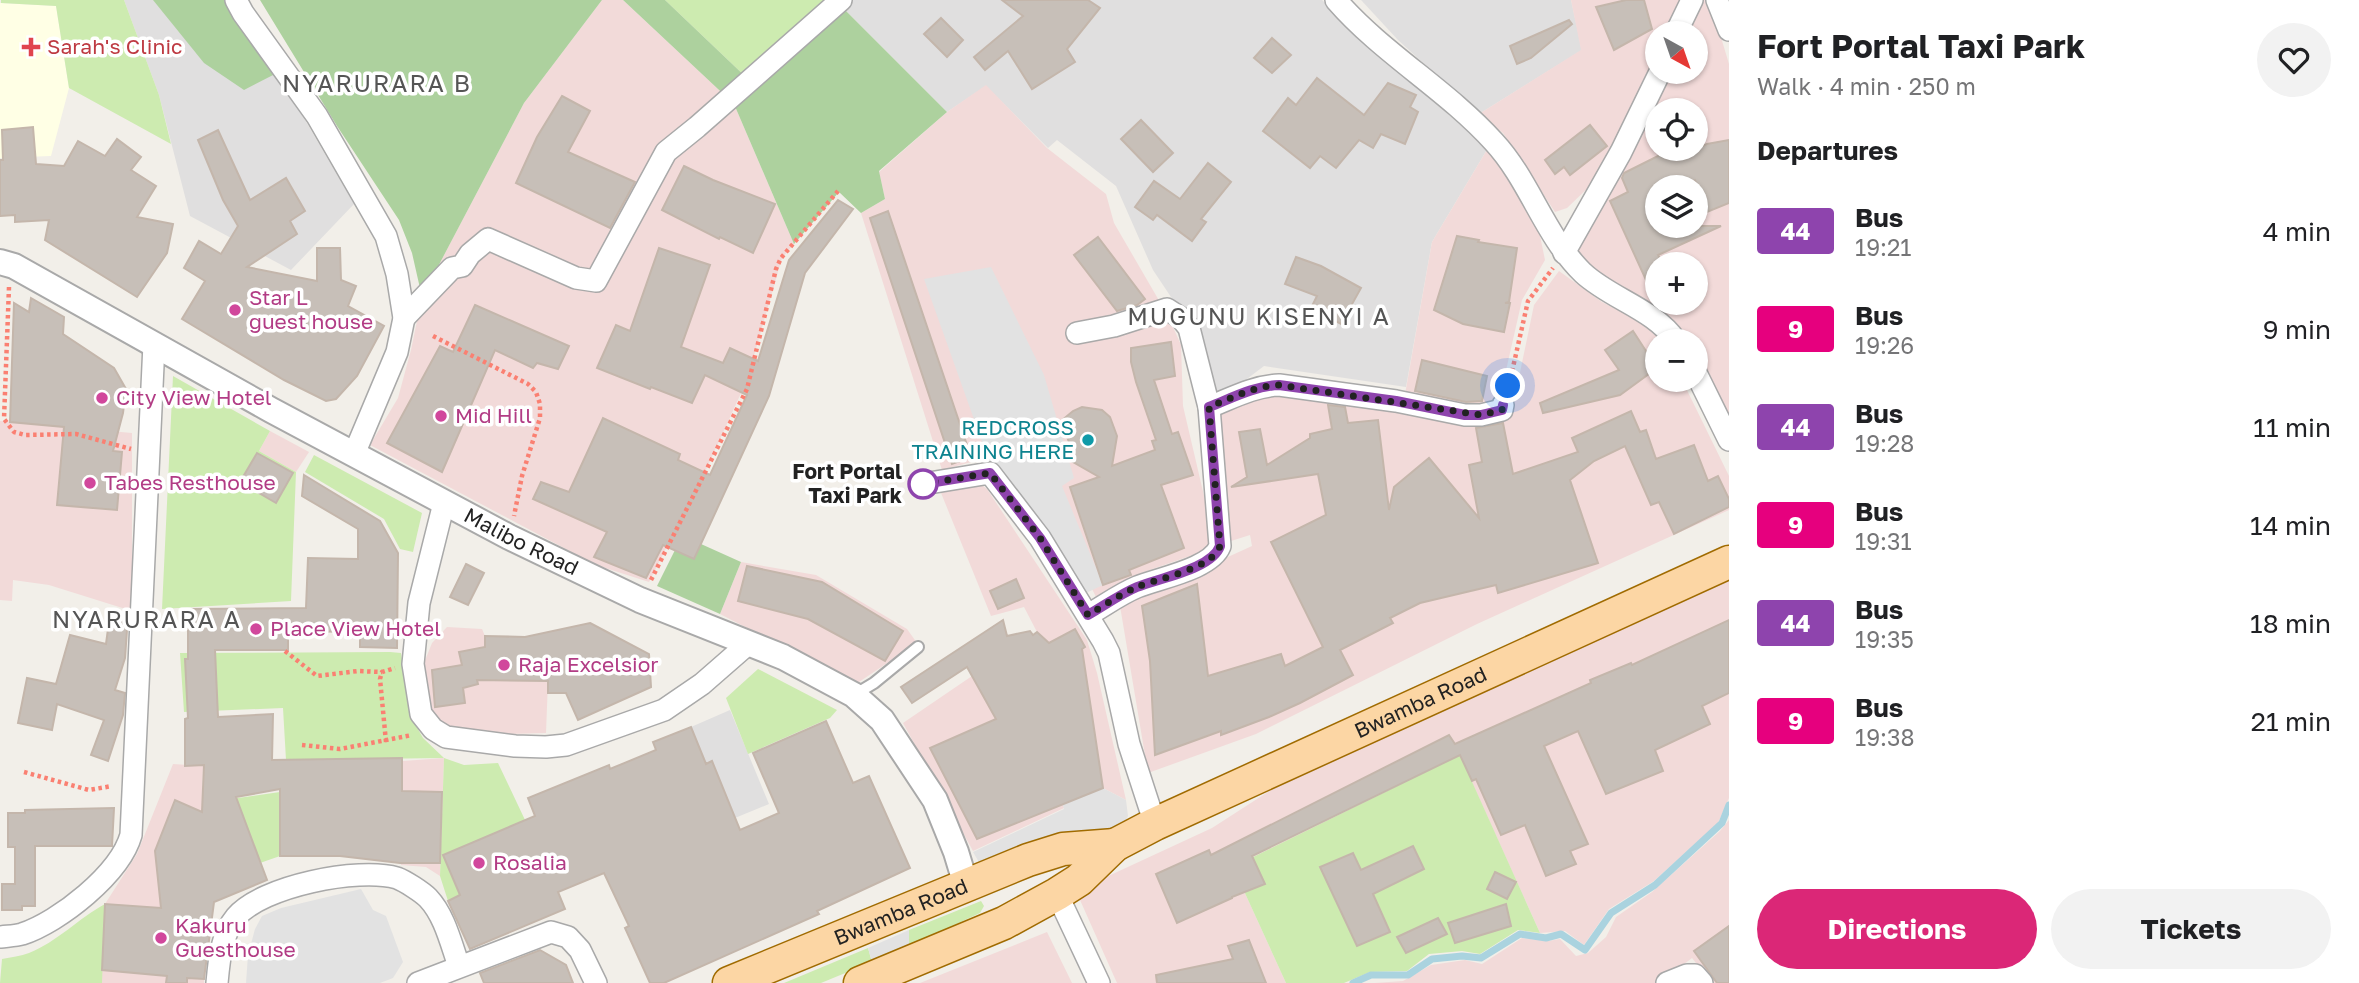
<!DOCTYPE html>
<meta charset="utf-8">
<style>
:root{--surface:#fff;--page:#f2f2f2;--text:#202124;--muted:#757577;--accent:#db2777}
body{margin:0;font-family:"Golos Text",sans-serif;background:var(--page);color:var(--text);height:100vh;display:flex;flex-direction:column;font-size:26px;white-space:nowrap}
*{box-sizing:border-box;margin:0}
p{font-size:23px;color:var(--muted)}
.icon{flex:none;width:38px;height:38px;fill:none;stroke:currentColor;stroke-width:2;stroke-linecap:round;stroke-linejoin:round}
.map{position:relative;flex:1;overflow:hidden}
.panel{display:flex;flex-direction:column;background:var(--surface);width:630px}
.panel>*{flex:none}
.badge{padding:0 14px;border-radius:5px;font-size:24px;line-height:46px}
.needle{width:46px;rotate:140deg}
.controls{position:absolute;left:1645px;top:21px;display:grid;gap:14px}
.controls a{display:grid;place-items:center;width:63px;height:63px;border-radius:50%;background:var(--surface);box-shadow:0 2px 5px #0004;font-size:35px}
.you{position:absolute;width:35px;height:35px;margin:-18px;border:5px solid #fff;border-radius:50%;background:#1a73e8;box-shadow:0 0 0 10px #1a73e833}
.map>.badge{position:absolute;translate:-50% -50%;box-shadow:0 0 0 4px #fff}
h2{padding:0 28px;font-size:26px;line-height:63px}
.round{display:grid;place-items:center;flex:none;width:74px;height:74px;border-radius:37px;background:var(--page)}
.headline{display:flex;align-items:center;justify-content:space-between;height:119px;padding:0 28px}
h1{font-size:33px;font-weight:700;line-height:52px}
.action{display:flex;gap:14px;margin-top:auto;padding:14px 28px}
.action a{flex:1;height:80px;border-radius:42px;background:var(--accent);color:#fff;font-size:28px;font-weight:700;line-height:80px;text-align:center}
.action a+a{background:var(--page);color:var(--text)}
ul{padding:0;list-style:none}
li{display:flex;align-items:center;gap:21px;height:98px;padding:0 28px}
li div{flex:1}
li b{display:block;font-size:26px}
li em{font-style:normal}
li .badge{min-width:77px;font-weight:700;text-align:center}
main{display:flex;flex:1;min-height:0}
.map>svg:first-child{display:block}
.residential{fill:#e0dfdf}
.commercial{fill:#f2dad9;fill-rule:evenodd}
.education{fill:#ffffe5}
.grass{fill:#cdebb0}
.forest{fill:#add19e}
.parking{fill:#e2e2e2}
.lines{fill:none;stroke-linecap:round;stroke-linejoin:round}
.stream{stroke:#aad3df;stroke-width:7}
.building{fill:#c7bfb8;stroke:#c4b6ab;stroke-width:2}
.service-casing{stroke:#a9a9a9;stroke-width:14}
.minor-casing{stroke:#a9a9a9;stroke-width:24}
.tertiary-casing{stroke:#a9a9a9;stroke-width:28}
.primary-casing{stroke:#a06b00;stroke-width:35}
.path{stroke:#fa8072;stroke-width:4.5;stroke-dasharray:3.5 3.5;stroke-linecap:butt}
.service{stroke:#fff;stroke-width:10}
.minor{stroke:#fff;stroke-width:21}
.tertiary{stroke:#fff;stroke-width:24}
.primary{stroke:#fcd6a4;stroke-width:32}
.line-casing{stroke:#fff;stroke-width:16}
.line{stroke:#8e44ad;stroke-width:10}
.walk{stroke:#222;stroke-width:7;stroke-dasharray:0 12.6}
.health-dot{fill:#e0444e;stroke:#fff;stroke-width:2.5}
.hotel-dot{fill:#d1479c;stroke:#fff;stroke-width:2.5}
.culture-dot{fill:#0f9aa8;stroke:#fff;stroke-width:2.5}
.stop-dot{fill:#fff;stroke:#8e44ad;stroke-width:3.5}
.labels{text-anchor:middle;stroke-width:7;stroke-linejoin:round;paint-order:stroke}
.health-label{font-size:21px;fill:#be3a42;stroke:#fff;text-anchor:start}
.hotel-label{font-size:21px;fill:#b23c85;stroke:#fff;text-anchor:start}
.culture-label{font-size:21px;fill:#0d838f;stroke:#fff;text-anchor:end}
.stop-label{font-size:21px;font-weight:bold;fill:#222;stroke:#fff;text-anchor:end}
.street-label{font-size:21px;fill:#222;stroke:#fff}
.quarter-label{font-size:24px;letter-spacing:2px;fill:#555;stroke:#fff}
</style>
<main>
<div class="map">
<svg width="1729" height="983" viewBox="0 0 1729 983">
<rect width="100%" height="100%" fill="#f2efe9"/>
<g class="residential">
<polygon points="124,0 237,0 248,22 354,204 291,270 190,216 159,95"/>
<polygon points="842,0 1322,0 1388,63 1488,148 1432,242 1406,387 1264,366 1227,394 1208,394 1179,309 1153,270 1116,186 1057,140 1048,148 986,86 947,112 838,3"/>
<polygon points="1361,0 1571,0 1582,50 1479,114 1398,40"/>
<polygon points="730,710 769,804 735,818 712,762 706,764 691,727"/>
</g>
<g class="commercial">
<polygon points="602,0 623,0 734,104 794,244 782,258 747,380 705,472 649,582 596,565 370,445 398,398 411,350 422,297 524,103"/>
<polygon points="1571,0 1682,0 1668,33 1657,33 1657,59 1631,121 1591,185 1567,208 1555,212 1503,133 1479,114 1581,50"/>
<path d="M1704,0L1711,4L1729,64V426L1696,358V341H1684L1585,266L1577,248L1666,72H1696V33H1683L1696,6ZM1657,110H1696V149H1657ZM1657,187H1696V226H1657ZM1657,264H1696V303H1657Z"/>
<polygon points="986,85 1047,148 1106,194 1114,223 1168,316 1181,345 1183,406 1216,547 1141,573 1096,597 1016,433 975,461 942,470 861,213 885,199 879,172 947,112"/>
<polygon points="1488,148 1494,154 1538,226 1545,260 1522,300 1497,410 1512,411 1534,305 1559,271 1602,302 1639,321 1658,337 1660,341 1657,341 1657,380 1682,380 1729,476 1729,510 1477,624 1256,734 1148,773 1120,606 1252,546 1250,535 1231,541 1219,507 1208,418 1266,388 1404,400 1432,242"/>
<polygon points="0,421 132,433 132,611 49,585 13,580 12,601 0,600"/>
<polygon points="270,431 309,452 296,472 259,451"/>
<polygon points="974,479 987,489 1087,640 1097,673 1126,800 1103,788 1063,805 1064,808 973,851 903,723 972,676 993,714 1020,704 1037,632 1024,607 991,616 939,488"/>
<polygon points="741,562 816,575 907,629 917,643 856,684 720,614"/>
<polygon points="1729,575 1729,798 1718,823 1654,881 1609,909 1584,945 1565,931 1540,933 1460,756 1233,867 1286,983 1117,983 1076,891 1212,828 1271,790 1507,677"/>
<polygon points="447,627 482,629 485,636 484,680 548,681 546,733 471,735 453,730 436,719 428,709 422,668 432,643"/>
<polygon points="444,758 440,876 426,867 401,865 403,761"/>
<polygon points="173,764 203,766 202,803 213,888 213,911 105,904 137,854"/>
<polygon points="1729,820 1729,983 1712,983 1692,958 1675,971 1670,983 1375,983 1403,981 1431,965 1465,960 1482,964 1522,938 1548,941 1560,939 1576,956 1588,953 1606,937 1616,917 1652,892 1720,831"/>
<polygon points="1047,932 1072,983 920,983"/>
<polygon points="102,970 204,979 204,983 102,983"/>
</g>
<polygon class="education" points="0,3 56,6 69,88 51,156 0,158"/>
<g class="grass">
<polygon points="1,0 124,0 159,95 171,144 69,88 56,6 1,3"/>
<polygon points="665,0 842,0 749,80"/>
<polygon points="173,376 270,431 259,451 296,472 291,601 162,609"/>
<polygon points="314,455 422,513 413,552 400,549 384,519 305,472"/>
<polygon points="390,652 401,653 411,717 423,738 444,758 464,765 498,763 543,858 448,901 440,876 444,758 286,760 283,708 184,712 180,653"/>
<polygon points="758,669 837,710 830,718 748,754 726,698"/>
<polygon points="1460,755 1540,933 1518,930 1480,954 1462,951 1429,954 1407,971 1370,972 1344,983 1286,983 1233,867"/>
<polygon points="280,792 280,856 260,863 209,850 202,803"/>
<polygon points="981,901 984,906 980,913 909,946 909,930"/>
<path d="M105,904L102,983H0L2,959C11,957 21,956 29,953C57,942 79,918 105,904Z"/>
<polygon points="868,948 872,962 821,983 784,983"/>
</g>
<g class="forest">
<polygon points="153,0 237,0 277,73 244,90 204,63"/>
<polygon points="260,0 602,0 524,103 422,297 412,253 399,220 337,126"/>
<polygon points="623,0 665,0 749,80 838,3 947,112 879,171 885,199 861,213 839,192 794,244 734,104"/>
<polygon points="701,544 741,562 720,614 657,586 675,550 694,558"/>
</g>
<g class="parking">
<polygon points="991,267 1044,375 1074,478 1062,486 1103,585 1086,593 991,467 924,279"/>
<polygon points="1103,788 1126,800 1128,816 1122,828 986,874 973,852 1064,809 1063,805"/>
<polygon points="361,889 373,910 386,916 403,962 393,978 380,983 246,983 248,955 255,929 262,916 281,908"/>
<polygon points="909,930 909,946 872,962 868,948"/>
</g>
<g class="lines">
<polyline class="stream" points="1353,983 1371,975 1408,975 1432,959 1462,956 1481,958 1520,934 1546,938 1561,934 1585,950 1611,913 1655,885 1722,823 1729,805"/>
</g>
<g class="building">
<polygon points="1002,0 1088,0 1100,8 1067,49 1075,62 1032,89 1008,51 985,70 974,57 1023,16"/>
<polygon points="1626,0 1644,0 1652,29 1614,50 1596,7"/>
<polygon points="941,18 963,40 947,57 924,34"/>
<polygon points="1569,20 1572,24 1531,58 1517,64 1510,46"/>
<polygon points="1272,38 1291,55 1272,73 1254,58"/>
<polygon points="1317,78 1364,115 1388,83 1416,95 1410,107 1418,112 1405,144 1381,134 1373,148 1359,140 1336,168 1320,156 1310,168 1263,131 1288,98 1296,105"/>
<polygon points="562,96 590,111 568,152 635,182 610,228 516,183 537,137"/>
<polygon points="1141,120 1173,153 1153,172 1121,139"/>
<polygon points="1590,125 1607,146 1570,175 1564,167 1555,174 1545,160"/>
<polygon points="33,127 36,164 64,166 78,141 105,156 117,139 141,157 131,170 156,186 137,217 173,224 167,253 137,297 45,240 49,220 15,222 15,215 0,216 0,160 3,160 2,130"/>
<polygon points="218,130 250,200 286,178 305,211 290,221 297,234 247,267 317,281 317,248 340,248 341,280 356,286 348,306 384,326 357,376 336,399 326,401 284,380 182,319 205,281 184,268 199,241 221,254 238,226 223,200 198,140"/>
<polygon points="1729,140 1729,203 1707,212 1695,180 1680,187 1657,187 1657,226 1721,226 1658,255 1663,264 1657,264 1657,304 1610,201 1628,192 1622,178 1624,173 1662,154 1670,154 1672,158 1707,144"/>
<polygon points="1208,163 1231,182 1201,219 1206,222 1192,241 1157,215 1153,220 1135,207 1154,181 1180,199"/>
<polygon points="684,166 713,180 775,204 753,253 720,237 719,239 662,210"/>
<polygon points="838,200 853,209 805,273 769,396 694,559 663,545 646,578 594,557 607,532 533,499 541,482 569,492 603,418 680,454 678,460 710,475 747,395 705,375 692,403 651,387 650,389 597,368 616,325 630,331 659,248 710,265 681,347 723,363 730,348 758,361 789,260"/>
<polygon points="888,211 971,457 952,464 870,218"/>
<polygon points="1457,236 1479,240 1478,242 1517,248 1509,302 1505,303 1510,303 1504,332 1463,324 1434,310"/>
<polygon points="1098,237 1145,299 1137,305 1117,311 1074,255"/>
<polygon points="1296,257 1321,266 1361,288 1341,324 1311,308 1317,296 1285,284"/>
<polygon points="31,298 64,317 63,334 114,368 126,389 123,413 113,451 122,452 117,510 57,505 64,427 10,422 14,303 29,312"/>
<polygon points="475,305 569,346 558,369 537,363 533,368 495,350 442,472 387,443 440,346 453,352"/>
<polygon points="1633,331 1657,368 1620,395 1543,413 1540,403 1619,370 1605,350"/>
<polygon points="1171,342 1175,376 1154,380 1172,434 1178,432 1193,475 1161,485 1184,548 1129,570 1131,575 1103,585 1070,487 1099,477 1061,455 1072,450 1061,421 1073,411 1082,407 1102,410 1110,417 1117,436 1112,466 1155,450 1152,441 1156,440 1136,382 1131,362 1131,348"/>
<polygon points="1422,360 1487,376 1482,401 1466,402 1415,391"/>
<polygon points="1328,405 1345,407 1348,423 1378,420 1389,510 1394,487 1429,458 1479,518 1469,465 1482,462 1476,428 1503,423 1513,474 1578,452 1572,438 1631,411 1640,432 1646,430 1656,459 1694,445 1708,481 1718,476 1729,499 1729,507 1674,534 1659,502 1651,505 1625,446 1594,461 1570,480 1598,563 1498,593 1496,585 1420,603 1390,618 1393,623 1340,650 1353,675 1300,703 1269,717 1221,735 1221,731 1155,755 1150,661 1142,606 1197,584 1208,676 1281,654 1285,666 1323,647 1271,542 1326,515 1318,474 1231,487 1247,477 1239,432 1260,429 1267,465 1310,438 1310,434 1332,429"/>
<polygon points="257,453 293,473 276,503 240,482"/>
<polygon points="304,475 380,521 398,553 397,648 360,647 360,632 288,631 288,650 215,650 218,717 273,714 272,760 402,758 402,791 442,792 440,863 400,863 340,856 280,856 280,789 236,797 267,880 214,902 204,979 187,978 187,983 166,983 167,976 102,970 105,904 161,908 155,851 175,800 202,812 204,765 185,766 185,719 188,718 185,659 188,659 188,609 306,608 308,558 358,559 358,529 302,496"/>
<polygon points="466,564 484,573 468,605 450,597"/>
<polygon points="747,566 822,582 903,631 885,661 808,619 738,601"/>
<polygon points="1016,579 1024,598 998,609 990,591"/>
<polygon points="110,614 128,616 125,658 115,690 125,693 123,715 108,761 91,755 104,720 57,704 52,730 18,723 27,678 56,684 70,635 106,644"/>
<polygon points="1003,620 1007,636 1030,631 1033,635 1037,632 1049,643 1075,629 1085,647 1082,649 1103,788 977,839 930,748 996,719 967,667 912,703 901,687"/>
<polygon points="1729,620 1729,693 1702,706 1710,724 1655,750 1663,771 1606,794 1578,731 1544,746 1588,844 1570,851 1576,864 1546,876 1525,825 1501,835 1476,779 1472,781 1460,755 1252,856 1265,884 1232,897 1232,898 1177,923 1156,874 1209,850 1211,855 1449,735 1455,744 1591,683 1590,680 1631,663 1632,665"/>
<polygon points="590,623 649,654 651,687 578,720 566,693 548,693 548,681 477,680 478,684 463,688 465,703 435,707 432,670 462,665 459,652 485,647 485,636 525,637"/>
<polygon points="826,721 853,783 869,776 910,868 817,911 819,914 664,983 650,983 625,928 629,926 604,873 558,892 565,909 470,949 448,901 460,895 443,855 535,816 528,798 609,765 610,769 656,750 653,742 691,727 706,764 712,761 740,830 779,813 753,753"/>
<polygon points="114,808 112,846 35,846 35,906 22,906 22,910 2,910 2,884 15,884 15,847 8,847 8,813 25,813 25,810"/>
<polygon points="1413,846 1424,869 1373,894 1390,932 1357,946 1320,867 1353,853 1361,870"/>
<polygon points="1495,872 1516,882 1507,899 1487,889"/>
<polygon points="1506,904 1511,926 1455,943 1448,923"/>
<polygon points="1438,918 1447,934 1406,953 1397,937"/>
<polygon points="1729,926 1729,983 1717,983 1694,951"/>
<polygon points="1249,940 1266,983 1157,983 1156,975 1233,959 1228,946"/>
<polygon points="540,950 566,965 573,983 484,983 480,973"/>
</g>
<g class="lines">
<defs>
<polyline id="service" points="854,695 874,683 918,647"/>
<g id="minor">
<polyline points="236,0 243,13 317,116 386,236 397,274 404,318 397,352 354,454"/>
<path d="M1336,0C1383,54 1446,89 1494,142C1530,181 1544,235 1583,273C1611,299 1654,309 1676,341"/>
<polyline points="1717,0 1729,30"/>
<polyline points="1676,33 1692,0"/>
<polyline points="1564,253 1621,152 1660,72"/>
<polyline points="404,318 452,268 462,266 470,254 488,239 576,278 596,281 666,152 697,127 841,0"/>
<path d="M1077,333L1114,326L1167,309L1181,318L1189,328L1209,407L1220,546C1211,569 1159,578 1137,587C1120,594 1104,606 1088,615"/>
<polyline points="1696,373 1729,440"/>
<path d="M1209,407C1232,398 1254,386 1279,385L1396,401L1465,415H1481L1502,410L1503,405"/>
<polyline points="923,484 990,473 1040,538 1103,641 1109,653 1129,744 1155,824"/>
<polyline points="444,503 419,603 413,664 421,714 433,729 446,737 515,746 546,747 566,745 664,710 702,684 749,643"/>
<polyline points="1057,894 1099,983"/>
<path d="M0,937C7,936 15,936 22,934C59,922 120,874 131,835L154,344"/>
<path d="M217,983C219,961 221,935 236,917C262,886 358,867 397,878C405,881 422,892 428,898C445,916 451,944 459,966"/>
<polyline points="418,983 551,932 568,937 580,950 596,983"/>
<polyline points="1667,983 1687,975 1695,975 1702,983"/>
</g>
<g id="tertiary">
<path id="s1" d="M0,262L14,266L271,410L509,537L640,600L783,657L854,695L882,720L935,800L956,852L966,885"/>
</g>
<g id="primary">
<path id="s2" d="M729,983L1028,860L1063,849L1115,845"/>
<path id="s3" d="M860,983L1004,923L1057,894L1079,880L1115,845L1155,824L1729,562"/>
</g>
</defs>
<use href="#service" class="service-casing"/>
<use href="#minor" class="minor-casing"/>
<use href="#tertiary" class="tertiary-casing"/>
<use href="#primary" class="primary-casing"/>
<g class="path">
<polyline points="9,287 4,419 14,432 25,435 76,434 131,449"/>
<polyline points="433,336 528,384 536,392 540,404 540,418 522,476 514,516"/>
<polyline points="1509,385 1528,301 1553,268"/>
<polyline points="651,580 747,389 776,269 781,258 838,191"/>
<polyline points="285,651 317,676 358,671 382,672"/>
<polyline points="386,742 380,679 382,672 395,668"/>
<polyline points="302,745 340,749 412,735"/>
<polyline points="24,772 89,790 112,786"/>
</g>
<use href="#service" class="service"/>
<use href="#minor" class="minor"/>
<use href="#tertiary" class="tertiary"/>
<use href="#primary" class="primary"/>
</g>
<g class="lines">
<defs>
<path id="line" d="M923,484L990,473L1040,538L1088,615C1104,606 1120,594 1137,587C1159,578 1212,569 1220,546L1209,407C1232,398 1254,386 1279,385L1396,401L1465,415H1481L1502,410L1503,405"/>
</defs>
<use href="#line" class="line-casing"/>
<use href="#line" class="line"/>
<path class="walk" d="M923,484L990,473L1040,538L1088,615C1104,606 1120,594 1137,587C1159,578 1212,569 1220,546L1209,407C1232,398 1254,386 1279,385L1481,415L1502,410L1508,386"/>
</g>
<path class="health-dot" d="M27.5 36.5h7v7h7v7h-7v7h-7v-7h-7v-7h7z"/>
<g class="hotel-dot">
<circle cx="235" cy="310" r="7"/>
<circle cx="102" cy="398" r="7"/>
<circle cx="441" cy="416" r="7"/>
<circle cx="90" cy="483" r="7"/>
<circle cx="256" cy="629" r="7"/>
<circle cx="504" cy="665" r="7"/>
<circle cx="479" cy="863" r="7"/>
<circle cx="161" cy="938" r="7"/>
</g>
<circle class="culture-dot" cx="1088" cy="440" r="7"/>
<circle class="stop-dot" cx="923" cy="484" r="14"/>
<g class="labels">
<g class="health-label">
<text x="47" y="54">Sarah's Clinic</text>
</g>
<g class="hotel-label">
<text x="249" y="305">Star L<tspan x="249" dy="24">guest house</tspan></text>
<text x="116" y="405">City View Hotel</text>
<text x="455" y="423">Mid Hill</text>
<text x="104" y="490">Tabes Resthouse</text>
<text x="270" y="636">Place View Hotel</text>
<text x="518" y="672">Raja Excelsior</text>
<text x="493" y="870">Rosalia</text>
<text x="175" y="933">Kakuru<tspan x="175" dy="24">Guesthouse</tspan></text>
</g>
<g class="culture-label">
<text x="1074" y="435">REDCROSS<tspan x="1074" dy="24">TRAINING HERE</tspan></text>
</g>
<g class="stop-label">
<text x="902" y="479">Fort Portal<tspan x="902" dy="24">Taxi Park</tspan></text>
</g>
<g class="street-label">
<text dy="7" stroke="none"><textPath href="#s1" startOffset="592">Malibo Road</textPath></text>
<text dy="7" stroke="none"><textPath href="#s3" startOffset="630">Bwamba Road</textPath></text>
<text dy="7" stroke="none"><textPath href="#s2" startOffset="186">Bwamba Road</textPath></text>
</g>
<g class="quarter-label">
<text x="377" y="92">NYARURARA B</text>
<text x="1259" y="325">MUGUNU KISENYI A</text>
<text x="147" y="628">NYARURARA A</text>
</g>
</g>
</svg>
<div class="controls">
<a><svg class="needle" viewBox="-14 -14 28 28"><path d="M0-13l5 13h-10z" fill="#e53935"/><path d="M0 13l5-13h-10z" fill="#757577"/></svg></a>
<a><svg class="icon" aria-label="locate" viewBox="0 0 24 24"><circle cx="12" cy="12" r="6"/><path d="M12 2v4M12 18v4M2 12h4M18 12h4"/></svg></a>
<a><svg class="icon" aria-label="layers" viewBox="0 0 24 24"><path d="M12 4l9 5-9 5-9-5zM3 14l9 5 9-5"/></svg></a>
<a>+</a>
<a>−</a>
</div>
<div class="you" style="left:1508px;top:386px"></div>
</div>
<section class="panel">
<div class="headline"><div><h1>Fort Portal Taxi Park</h1><p>Walk · 4 min · 250 m</p></div><a class="round"><svg class="icon" aria-label="heart" viewBox="0 0 24 24"><path d="M12 20l-8-8c-3-5 5-10 8-4 3-6 11-1 8 4z"/></svg></a></div>
<h2>Departures</h2>
<ul>
<li><span class="badge" style="background:#8e44ad;color:#fff">44</span><div><b>Bus</b><p>19:21</p></div><em>4 min</em></li>
<li><span class="badge" style="background:#e6007e;color:#fff">9</span><div><b>Bus</b><p>19:26</p></div><em>9 min</em></li>
<li><span class="badge" style="background:#8e44ad;color:#fff">44</span><div><b>Bus</b><p>19:28</p></div><em>11 min</em></li>
<li><span class="badge" style="background:#e6007e;color:#fff">9</span><div><b>Bus</b><p>19:31</p></div><em>14 min</em></li>
<li><span class="badge" style="background:#8e44ad;color:#fff">44</span><div><b>Bus</b><p>19:35</p></div><em>18 min</em></li>
<li><span class="badge" style="background:#e6007e;color:#fff">9</span><div><b>Bus</b><p>19:38</p></div><em>21 min</em></li>
</ul>
<div class="action"><a>Directions</a><a>Tickets</a></div>
</section>
</main>
